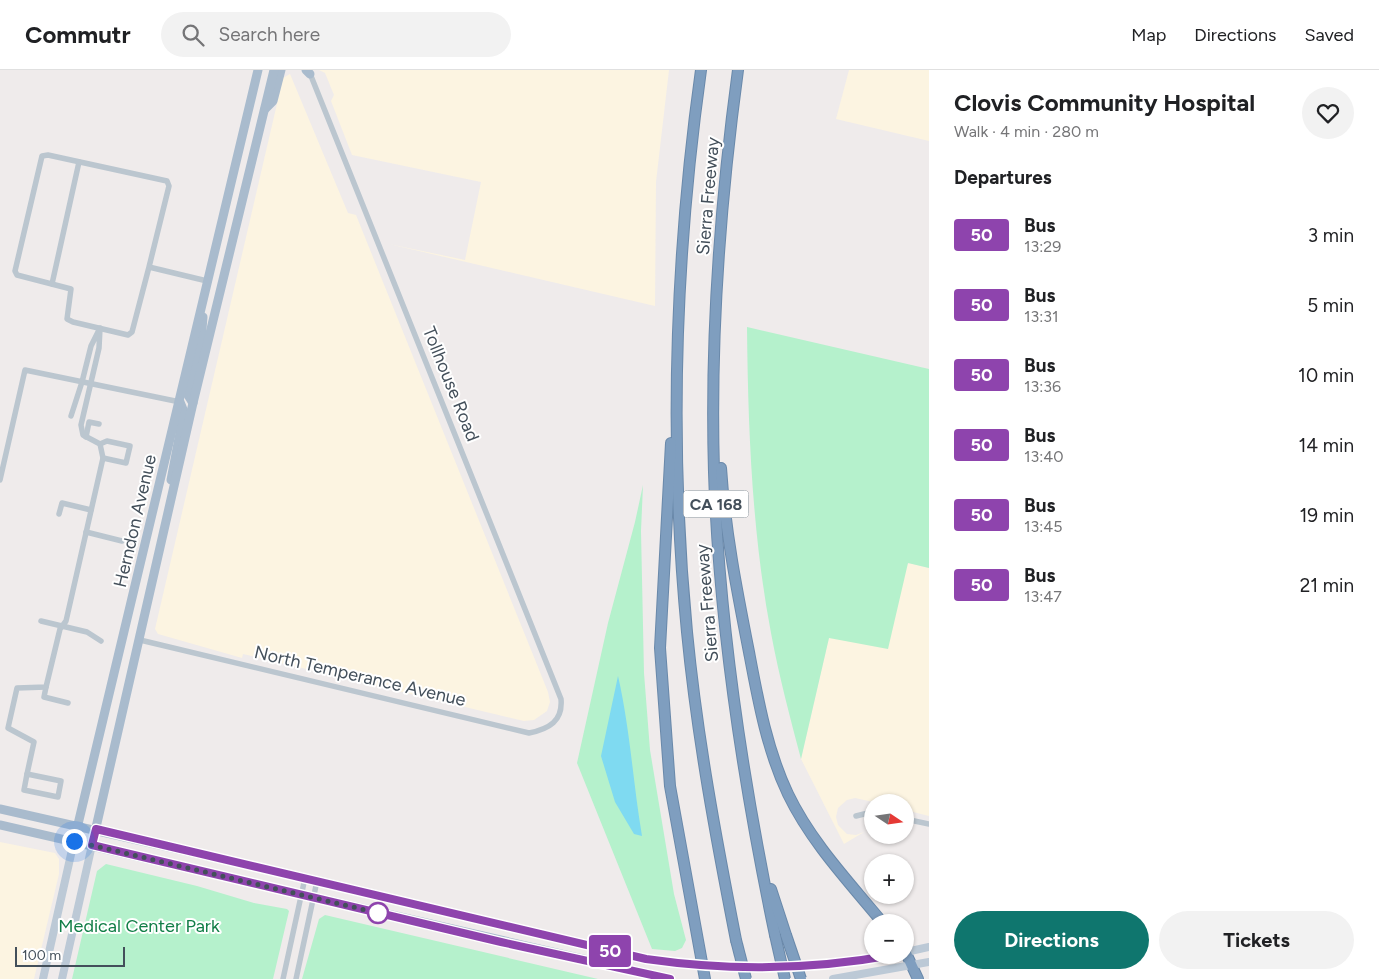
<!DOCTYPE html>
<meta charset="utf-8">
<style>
:root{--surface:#fff;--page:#f2f2f2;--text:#202124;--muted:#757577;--line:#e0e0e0;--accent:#0f766e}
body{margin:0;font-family:Figtree,sans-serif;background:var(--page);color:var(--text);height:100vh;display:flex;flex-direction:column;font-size:19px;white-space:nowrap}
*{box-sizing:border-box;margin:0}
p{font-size:16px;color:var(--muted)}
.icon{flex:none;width:28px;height:28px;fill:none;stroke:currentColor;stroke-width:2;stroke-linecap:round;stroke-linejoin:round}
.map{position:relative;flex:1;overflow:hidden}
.drawer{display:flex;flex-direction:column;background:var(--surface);width:450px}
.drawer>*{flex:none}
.badge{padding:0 10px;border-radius:4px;font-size:18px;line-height:32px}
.needle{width:32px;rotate:103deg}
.buttons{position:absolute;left:864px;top:724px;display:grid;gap:10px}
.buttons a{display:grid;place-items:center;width:50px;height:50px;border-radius:50%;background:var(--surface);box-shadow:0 1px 4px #0004;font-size:25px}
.scale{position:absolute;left:15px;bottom:12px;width:110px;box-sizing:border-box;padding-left:5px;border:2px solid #434f5a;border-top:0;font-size:14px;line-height:18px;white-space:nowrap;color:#434f5a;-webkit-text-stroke:4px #fff;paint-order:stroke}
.you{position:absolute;width:25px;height:25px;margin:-12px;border:4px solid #fff;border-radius:50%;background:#1a73e8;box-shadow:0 0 0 8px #1a73e833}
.map>.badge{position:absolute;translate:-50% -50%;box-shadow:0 0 0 2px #fff}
h2{padding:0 25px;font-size:19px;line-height:45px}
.round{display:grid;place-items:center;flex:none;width:52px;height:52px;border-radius:26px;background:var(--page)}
.overview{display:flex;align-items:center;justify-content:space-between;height:85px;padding:0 25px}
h1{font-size:24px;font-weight:700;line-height:38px}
.button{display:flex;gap:10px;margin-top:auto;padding:10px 25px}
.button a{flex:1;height:58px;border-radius:30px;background:var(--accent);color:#fff;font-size:20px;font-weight:700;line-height:58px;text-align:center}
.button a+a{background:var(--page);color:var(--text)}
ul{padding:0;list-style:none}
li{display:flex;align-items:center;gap:15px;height:70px;padding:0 25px}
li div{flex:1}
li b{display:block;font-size:19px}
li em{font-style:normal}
li .badge{min-width:55px;font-weight:700;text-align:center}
header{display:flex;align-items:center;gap:30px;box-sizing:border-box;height:70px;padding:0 25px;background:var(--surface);border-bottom:1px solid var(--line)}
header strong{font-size:24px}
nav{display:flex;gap:28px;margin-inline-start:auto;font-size:18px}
.search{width:350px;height:45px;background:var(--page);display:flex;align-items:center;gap:12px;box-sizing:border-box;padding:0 18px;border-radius:28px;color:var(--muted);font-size:19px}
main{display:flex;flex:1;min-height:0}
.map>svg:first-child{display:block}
.commercial{fill:#fcf4e1}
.green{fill:#b5f1cc}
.water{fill:#7fdaf1}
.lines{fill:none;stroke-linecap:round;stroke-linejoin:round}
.motorway-casing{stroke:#6a89aa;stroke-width:12}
.minor{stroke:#bbc6cf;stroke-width:5.5}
.secondary{stroke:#bcc9d6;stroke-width:8}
.primary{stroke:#a9bbcd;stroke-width:9}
.motorway{stroke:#7f9ebf;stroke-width:10}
.motorway-bridge-casing{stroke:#6a89aa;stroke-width:12;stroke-linecap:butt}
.motorway-bridge{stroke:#7f9ebf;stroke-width:10}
.line-casing{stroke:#fff;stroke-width:11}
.line{stroke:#8e44ad;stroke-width:8}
.walk{stroke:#434f5a;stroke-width:5;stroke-dasharray:0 9}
.stop-dot{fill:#fff;stroke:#8e44ad;stroke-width:2.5}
.labels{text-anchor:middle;stroke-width:4;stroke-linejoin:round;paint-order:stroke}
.shield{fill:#fff;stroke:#7b848c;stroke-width:1}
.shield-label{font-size:16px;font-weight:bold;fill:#434f5a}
.street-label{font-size:18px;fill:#434f5a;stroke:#fff}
.park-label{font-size:18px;fill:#117e47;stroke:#fff}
</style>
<header>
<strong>Commutr</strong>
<div class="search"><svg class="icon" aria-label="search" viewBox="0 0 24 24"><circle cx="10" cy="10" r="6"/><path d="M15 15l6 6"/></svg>Search here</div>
<nav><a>Map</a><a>Directions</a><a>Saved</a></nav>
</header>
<main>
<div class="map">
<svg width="929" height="909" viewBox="0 0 929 909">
<rect width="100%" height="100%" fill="#efebeb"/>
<g class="commercial">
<polygon points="319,0 669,0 656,112 655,236 389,174 465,190 481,112 352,85 331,31 334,25 325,3"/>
<polygon points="849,0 929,0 929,71 836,49"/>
<polygon points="290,4 348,143 356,145 548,622 550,632 547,641 534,650 524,651 243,584 242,588 158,564 155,559 283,8"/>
<polygon points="909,493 929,498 929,746 905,740 905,732 873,732 855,728 847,730 838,738 836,747 838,755 847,764 856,765 864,762 844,774 801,689 829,567"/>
<polygon points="0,772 55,783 59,789 59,804 34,909 0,909"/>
</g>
<g class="green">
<path d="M747,257L929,299V498L908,493L888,579L829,568L801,689C790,647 779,606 771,563C752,463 748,359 747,257Z"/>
<polygon points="643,415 641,461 644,603 650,680 674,824 686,870 682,878 675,881 652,879 577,693 608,553 635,452"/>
<polygon points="106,794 197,816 254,833 287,839 289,841 273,909 72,909 97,801"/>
<polygon points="325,845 598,909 599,909 302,909 319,849"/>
</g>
<path class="water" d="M618,606C630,658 633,713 642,766L634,764L615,732L601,686Z"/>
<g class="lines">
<defs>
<g id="motorway">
<path d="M701,0C675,186 669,375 687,562C697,666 716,768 736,870"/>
<path d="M738,0C720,133 710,267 714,402C719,558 743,712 775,865"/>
<polyline points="671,373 660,578 670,716 705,909"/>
<path d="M721,398C725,460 737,521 749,582C758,630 767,680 788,724C811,772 849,812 882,852"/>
<polyline points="771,819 786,865"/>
<polyline points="905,881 918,909"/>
</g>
</defs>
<use href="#motorway" class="motorway-casing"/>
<g class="minor">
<polyline points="149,197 132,262 128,265 73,252 67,249 71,219 17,205 15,201 42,86 48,85 167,111 169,116 149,197 207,211"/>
<polyline points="52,214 79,92"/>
<polyline points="86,367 89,352 99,354"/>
<polyline points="100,374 107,371 130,376 126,393 103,388"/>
<polyline points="0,410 25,300 180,332"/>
<polyline points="59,444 62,433 91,440"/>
<polyline points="86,462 122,471"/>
<polyline points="41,551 87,562 101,571"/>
<path d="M140,570L529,663C549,659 563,651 561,629L309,1"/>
<polyline points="46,617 44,627 68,633"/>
<polyline points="27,704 34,672 8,658 17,618 46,617 60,559 66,551 103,388 100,374 83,365 81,355 99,278 100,258 91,276 82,312 71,346"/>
<polygon points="27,704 61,711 58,727 24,720"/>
<polyline points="856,746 872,742"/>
<polyline points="905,749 929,754"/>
<polyline points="283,909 305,808"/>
<polyline points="296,909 317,811"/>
</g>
<g class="secondary">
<polyline points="906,882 929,877"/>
<polyline points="43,909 74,771"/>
<polyline points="62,909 92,775"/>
<polyline points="833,909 929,892"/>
</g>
<g class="primary">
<polyline points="306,0 310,4"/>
<polyline points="265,39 273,31 281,0"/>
<polyline points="193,333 188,325 201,271 203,247"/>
<polyline points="171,410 184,342 180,332"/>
<path d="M0,739L305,808L646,889C729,901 811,901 892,885"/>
<polyline points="0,755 670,909"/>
<polyline points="74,771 258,0"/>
<polyline points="92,775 193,333 274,0"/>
</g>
<use href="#motorway" class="motorway"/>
<defs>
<g id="motorway-bridge">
<polyline points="775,865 785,909"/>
<polyline points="786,865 801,909"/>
<polyline points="736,870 746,909"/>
</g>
</defs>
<use href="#motorway-bridge" class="motorway-bridge-casing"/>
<use href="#motorway-bridge" class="motorway-bridge"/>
</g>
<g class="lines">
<defs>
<path id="line" d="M670,909L501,872L92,775L96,759L646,889C729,901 811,900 893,885"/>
</defs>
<use href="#line" class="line-casing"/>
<use href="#line" class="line"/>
<polyline class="walk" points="74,771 378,843"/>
</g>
<circle class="stop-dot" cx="378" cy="843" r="10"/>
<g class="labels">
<rect class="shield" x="683.5" y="420.5" width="65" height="27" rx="4"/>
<g class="shield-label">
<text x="716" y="440">CA 168</text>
</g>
<g class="street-label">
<text transform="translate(708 126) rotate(-85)" y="6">Sierra Freeway</text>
<text transform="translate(451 314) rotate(68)" y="6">Tollhouse Road</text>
<text transform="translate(135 451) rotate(-77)" y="6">Herndon Avenue</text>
<text transform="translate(707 533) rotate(-95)" y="6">Sierra Freeway</text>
<text transform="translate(360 606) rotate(13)" y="6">North Temperance Avenue</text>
</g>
<g class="park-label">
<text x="139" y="862">Medical Center Park</text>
</g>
</g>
</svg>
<div class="buttons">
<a><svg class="needle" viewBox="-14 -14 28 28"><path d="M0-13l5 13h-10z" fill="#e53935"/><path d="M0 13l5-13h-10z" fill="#757577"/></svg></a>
<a>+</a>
<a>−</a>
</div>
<div class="scale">100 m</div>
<div class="you" style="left:74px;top:771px"></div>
<b class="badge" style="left:610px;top:881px;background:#8e44ad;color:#fff">50</b>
</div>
<section class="drawer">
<div class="overview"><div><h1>Clovis Community Hospital</h1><p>Walk · 4 min · 280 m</p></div><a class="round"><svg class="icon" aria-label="heart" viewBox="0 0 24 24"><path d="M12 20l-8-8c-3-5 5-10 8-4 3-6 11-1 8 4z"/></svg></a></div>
<h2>Departures</h2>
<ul>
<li><span class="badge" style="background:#8e44ad;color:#fff">50</span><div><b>Bus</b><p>13:29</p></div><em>3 min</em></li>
<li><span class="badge" style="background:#8e44ad;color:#fff">50</span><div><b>Bus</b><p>13:31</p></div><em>5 min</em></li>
<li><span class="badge" style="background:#8e44ad;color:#fff">50</span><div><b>Bus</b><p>13:36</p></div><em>10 min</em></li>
<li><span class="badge" style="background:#8e44ad;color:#fff">50</span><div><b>Bus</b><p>13:40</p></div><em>14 min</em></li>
<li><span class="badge" style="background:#8e44ad;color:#fff">50</span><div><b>Bus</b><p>13:45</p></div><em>19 min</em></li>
<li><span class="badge" style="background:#8e44ad;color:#fff">50</span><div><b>Bus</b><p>13:47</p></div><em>21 min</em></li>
</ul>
<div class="button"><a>Directions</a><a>Tickets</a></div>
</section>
</main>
